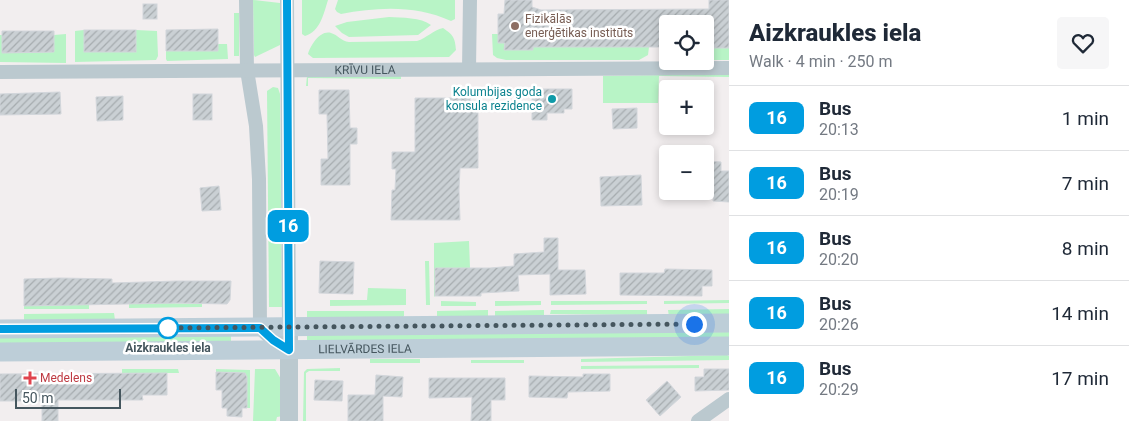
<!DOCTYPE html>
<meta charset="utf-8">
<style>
:root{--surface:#fff;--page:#f6f6f7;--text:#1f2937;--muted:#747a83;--line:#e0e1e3}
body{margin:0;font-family:Roboto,sans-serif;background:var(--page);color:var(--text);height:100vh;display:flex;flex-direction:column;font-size:19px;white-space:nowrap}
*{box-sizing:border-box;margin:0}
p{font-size:16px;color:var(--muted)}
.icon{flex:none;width:28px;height:28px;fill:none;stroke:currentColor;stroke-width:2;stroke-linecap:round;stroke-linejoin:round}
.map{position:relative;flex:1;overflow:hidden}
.side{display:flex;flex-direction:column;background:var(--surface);width:400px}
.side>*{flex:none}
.badge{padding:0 10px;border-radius:8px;font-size:18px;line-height:32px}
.controls{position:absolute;left:659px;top:15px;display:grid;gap:10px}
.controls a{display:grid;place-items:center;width:55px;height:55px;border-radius:5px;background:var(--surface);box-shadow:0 2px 8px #0003;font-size:25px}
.scale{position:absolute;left:15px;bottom:12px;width:106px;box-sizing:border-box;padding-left:5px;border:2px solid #45565e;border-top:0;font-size:14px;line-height:18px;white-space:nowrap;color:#45565e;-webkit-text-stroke:4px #fff;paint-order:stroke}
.you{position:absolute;width:25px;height:25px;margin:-12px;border:4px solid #fff;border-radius:50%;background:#1a73e8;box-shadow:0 0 0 8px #1a73e833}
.map>.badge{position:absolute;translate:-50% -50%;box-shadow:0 0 0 2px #fff}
.round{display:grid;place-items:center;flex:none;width:52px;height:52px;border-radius:5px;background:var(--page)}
.head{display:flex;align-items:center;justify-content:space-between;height:85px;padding:0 20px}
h1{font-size:24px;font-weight:800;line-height:38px}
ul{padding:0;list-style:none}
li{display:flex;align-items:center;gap:15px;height:65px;padding:0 20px;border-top:1px solid var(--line)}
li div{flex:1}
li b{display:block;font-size:19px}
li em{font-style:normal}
li .badge{min-width:55px;font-weight:700;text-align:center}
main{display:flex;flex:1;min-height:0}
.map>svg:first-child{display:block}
.grass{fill:#b8f4c6}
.building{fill:url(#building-hatch);stroke:#d2d6db}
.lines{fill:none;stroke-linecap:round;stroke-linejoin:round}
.minor{stroke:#bbc9cf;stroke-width:14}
.tertiary{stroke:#bbc9cf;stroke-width:18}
.secondary{stroke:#bdced8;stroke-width:19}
.line-casing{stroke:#fff;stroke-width:11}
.line{stroke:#009de0;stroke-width:8}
.walk{stroke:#45565e;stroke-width:5;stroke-dasharray:0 9}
.education-dot{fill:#8d6e63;stroke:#fff;stroke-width:2}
.culture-dot{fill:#0f9aa8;stroke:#fff;stroke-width:2}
.stop-dot{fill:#fff;stroke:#009de0;stroke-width:2.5}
.health-dot{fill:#e0444e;stroke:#fff;stroke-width:2}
.labels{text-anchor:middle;stroke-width:5;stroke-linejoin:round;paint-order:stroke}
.education-label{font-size:12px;fill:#785e54;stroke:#fff;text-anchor:start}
.street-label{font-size:12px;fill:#45565e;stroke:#fff}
.culture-label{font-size:12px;fill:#0d838f;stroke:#fff;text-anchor:end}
.stop-label{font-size:12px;font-weight:bold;fill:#45565e;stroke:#fff}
.health-label{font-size:12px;fill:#be3a42;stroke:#fff;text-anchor:start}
</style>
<main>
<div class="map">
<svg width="729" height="421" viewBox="0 0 729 421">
<defs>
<pattern id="building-hatch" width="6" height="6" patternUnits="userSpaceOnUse" patternTransform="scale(1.25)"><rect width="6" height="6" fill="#cad0d4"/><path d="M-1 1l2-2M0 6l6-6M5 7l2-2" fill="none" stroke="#a6acaf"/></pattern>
</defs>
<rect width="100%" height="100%" fill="#f2eeef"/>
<g class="grass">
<polygon points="253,0 280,3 280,45 255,57 254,55"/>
<path d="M302,0H328C324,13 320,32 305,36L302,34Z"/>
<path d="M338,0H455V19L451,21C416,5 378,7 341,14L337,12L335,9Z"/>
<rect x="234" y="13" width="5" height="43"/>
<path d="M389,17C402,18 421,17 431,25L418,35L349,37L342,33L335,26L347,22Z"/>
<path d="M443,28C453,35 455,37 456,50L449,57L313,58L308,54C311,45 320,30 331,33C338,35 341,41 349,42L417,41C427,38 433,30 443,28Z"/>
<polygon points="84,30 84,52 136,52 136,30 157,31 158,56 156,60 75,62 75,31"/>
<polygon points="66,34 66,63 0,62 0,35 2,35 2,53 54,52 54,35"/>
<polygon points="492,34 498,34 498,43 505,43 504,49 533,43 546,47 649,47 648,55 639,60 506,60 497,58 493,55"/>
<polygon points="218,44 227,44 228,59 167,61 166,59 166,51 217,51"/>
<polygon points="706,48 729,48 729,60 710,60 708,58"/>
<polygon points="729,74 729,77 659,76 658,103 603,103 603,76"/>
<polygon points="307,76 401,76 401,79 308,78 308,86 306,86"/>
<polygon points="273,87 278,88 280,94 282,307 269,307 267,91"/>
<polygon points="469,241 470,268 435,269 435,297 434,296 434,243"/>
<polygon points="425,261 429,261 430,305 426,305"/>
<polygon points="368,288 406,289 406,305 330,306 330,300 367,300"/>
<polygon points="729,300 729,303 664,304 664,301"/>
<polygon points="441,301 476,302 476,306 441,306"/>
<polygon points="495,301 541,301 541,305 495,306"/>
<polygon points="551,301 647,301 647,304 551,305"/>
<polygon points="162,303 202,304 202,307 129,308 129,304"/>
<polygon points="89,304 89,309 24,309 24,306"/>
<polygon points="729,309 729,317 669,317 668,310"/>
<polygon points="488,310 488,318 437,318 437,311"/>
<polygon points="544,310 544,317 495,318 495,311"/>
<polygon points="551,310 647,310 647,315 550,314"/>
<polygon points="307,311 404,311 404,316 402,318 307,318"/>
<polygon points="114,313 115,320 24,321 24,314"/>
<polygon points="729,332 729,339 307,341 307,335"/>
<polygon points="231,335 231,342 0,344 0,336"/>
<polygon points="727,355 729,356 729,360 581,362 581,359"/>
<rect x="370" y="359" width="50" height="4"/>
<rect x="471" y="360" width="53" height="3"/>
<polygon points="699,365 699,368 581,369 581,366"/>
<polygon points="340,368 340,371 309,371 306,373 306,421 303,421 304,372 307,369"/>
<polygon points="122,369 178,369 179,373 122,373"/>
<polygon points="216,369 250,370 250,408 247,408 247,377 245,373 216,372"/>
<polygon points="255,369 275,369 281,379 283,416 277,417 276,421 253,421"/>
</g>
<g class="building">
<polygon points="505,0 532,0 532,7 541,10 709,9 709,0 729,0 729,48 705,48 705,24 668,24 668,47 533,47 533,50 504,50 505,43 498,43 498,14 504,14"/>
<rect x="143" y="4" width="14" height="15"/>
<polygon points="218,29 218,51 166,51 166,30"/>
<rect x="84" y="30" width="52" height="22"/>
<polygon points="2,31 54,31 54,52 2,53"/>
<polygon points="532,89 572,89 572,109 564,109 564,113 547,113 547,120 532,120"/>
<polygon points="319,90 349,90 350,128 357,128 357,144 350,144 350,185 321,185 321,159 328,159 327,114 319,114"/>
<polygon points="60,92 61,114 0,115 0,94"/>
<rect x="193" y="94" width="19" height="26"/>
<polygon points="123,96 123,120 97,121 96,97"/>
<polygon points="415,98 470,98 470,101 478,101 478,168 460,168 459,190 460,220 391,220 392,190 395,190 396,169 392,169 392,152 415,152"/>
<polygon points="637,108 637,128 613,129 612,109"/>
<polygon points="705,161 721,162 721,171 729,171 729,202 713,201 714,186 705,185"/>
<polygon points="641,175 642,205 601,206 600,177"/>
<polygon points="219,186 221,210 202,211 200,188"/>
<polygon points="544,238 558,238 558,270 585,270 586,294 550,295 550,274 518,275 519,291 481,293 481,296 435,296 435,268 490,268 514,266 514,254 544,252"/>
<polygon points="320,261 354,262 353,294 319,293"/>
<polygon points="665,269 712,270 712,286 702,286 702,296 620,295 620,273 664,273"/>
<polygon points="60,278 112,279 112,283 177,281 231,281 230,300 227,304 177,303 24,306 24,279"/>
<polygon points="704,369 729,369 729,390 695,391 695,377 704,377"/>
<polygon points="216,372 245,373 247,377 247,408 242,408 242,417 227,416 227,408 222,408 222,390 216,390"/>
<polygon points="167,373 167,395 142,395 143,400 58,400 58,421 42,421 42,401 0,401 0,374"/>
<polygon points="583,374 610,374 610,391 568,392 567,398 529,397 529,376 583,377"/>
<polygon points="376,375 403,377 402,397 383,396 383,421 348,421 348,395 375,395"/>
<polygon points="429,378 505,378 505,400 491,400 491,421 471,421 472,397 429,398"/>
<polygon points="315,380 343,381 342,401 314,400"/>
<polygon points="667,381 681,397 660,416 646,400"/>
</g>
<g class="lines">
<g class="minor">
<polyline points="246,0 247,70 256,126 259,179 260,328 273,340 288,349"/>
<polyline points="287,0 289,327"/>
<polyline points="469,69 470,0"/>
<path id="s1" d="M0,72L729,68"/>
<polyline points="698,421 729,399"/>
</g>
<polyline class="tertiary" points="289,327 289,421"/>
<g class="secondary">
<polyline points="0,329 729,323"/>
<path id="s2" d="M0,352L729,346"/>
</g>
</g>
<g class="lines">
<defs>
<polyline id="line" points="0,329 260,328 273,340 289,350 287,0"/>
</defs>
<use href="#line" class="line-casing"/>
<use href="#line" class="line"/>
<polyline class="walk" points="168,328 161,328 694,324"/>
</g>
<circle class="education-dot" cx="515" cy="26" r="5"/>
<circle class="culture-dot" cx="552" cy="99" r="5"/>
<circle class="stop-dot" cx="168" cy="328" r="10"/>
<path class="health-dot" d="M27.5 370.5h5v5h5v5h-5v5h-5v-5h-5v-5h5z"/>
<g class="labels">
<g class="education-label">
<text x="525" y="23">Fizikālās<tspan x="525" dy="14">enerģētikas institūts</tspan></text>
</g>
<g class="street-label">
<text dy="4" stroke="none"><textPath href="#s1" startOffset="365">KRĪVU IELA</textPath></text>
<text dy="4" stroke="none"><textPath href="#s2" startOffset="365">LIELVĀRDES IELA</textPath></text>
</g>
<g class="culture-label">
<text x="542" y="96">Kolumbijas goda<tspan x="542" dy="14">konsula rezidence</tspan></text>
</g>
<g class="stop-label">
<text x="168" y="352">Aizkraukles iela</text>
</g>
<g class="health-label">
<text x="40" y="382">Medelens</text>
</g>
</g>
</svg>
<div class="controls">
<a><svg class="icon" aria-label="locate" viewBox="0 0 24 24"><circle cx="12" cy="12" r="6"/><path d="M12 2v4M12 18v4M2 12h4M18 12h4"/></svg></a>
<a>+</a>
<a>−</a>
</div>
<div class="scale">50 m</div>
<div class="you" style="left:694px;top:324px"></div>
<b class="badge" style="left:288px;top:226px;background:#009de0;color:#fff">16</b>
</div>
<section class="side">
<div class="head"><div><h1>Aizkraukles iela</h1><p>Walk · 4 min · 250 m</p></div><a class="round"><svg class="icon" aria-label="heart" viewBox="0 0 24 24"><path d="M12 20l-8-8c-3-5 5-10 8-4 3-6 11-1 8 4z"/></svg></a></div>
<ul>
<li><span class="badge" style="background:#009de0;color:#fff">16</span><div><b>Bus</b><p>20:13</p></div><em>1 min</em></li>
<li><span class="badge" style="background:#009de0;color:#fff">16</span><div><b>Bus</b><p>20:19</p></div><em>7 min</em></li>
<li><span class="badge" style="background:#009de0;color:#fff">16</span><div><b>Bus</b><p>20:20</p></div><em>8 min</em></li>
<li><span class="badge" style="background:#009de0;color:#fff">16</span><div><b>Bus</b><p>20:26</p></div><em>14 min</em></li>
<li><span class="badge" style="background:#009de0;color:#fff">16</span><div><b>Bus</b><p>20:29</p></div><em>17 min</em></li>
</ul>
</section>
</main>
